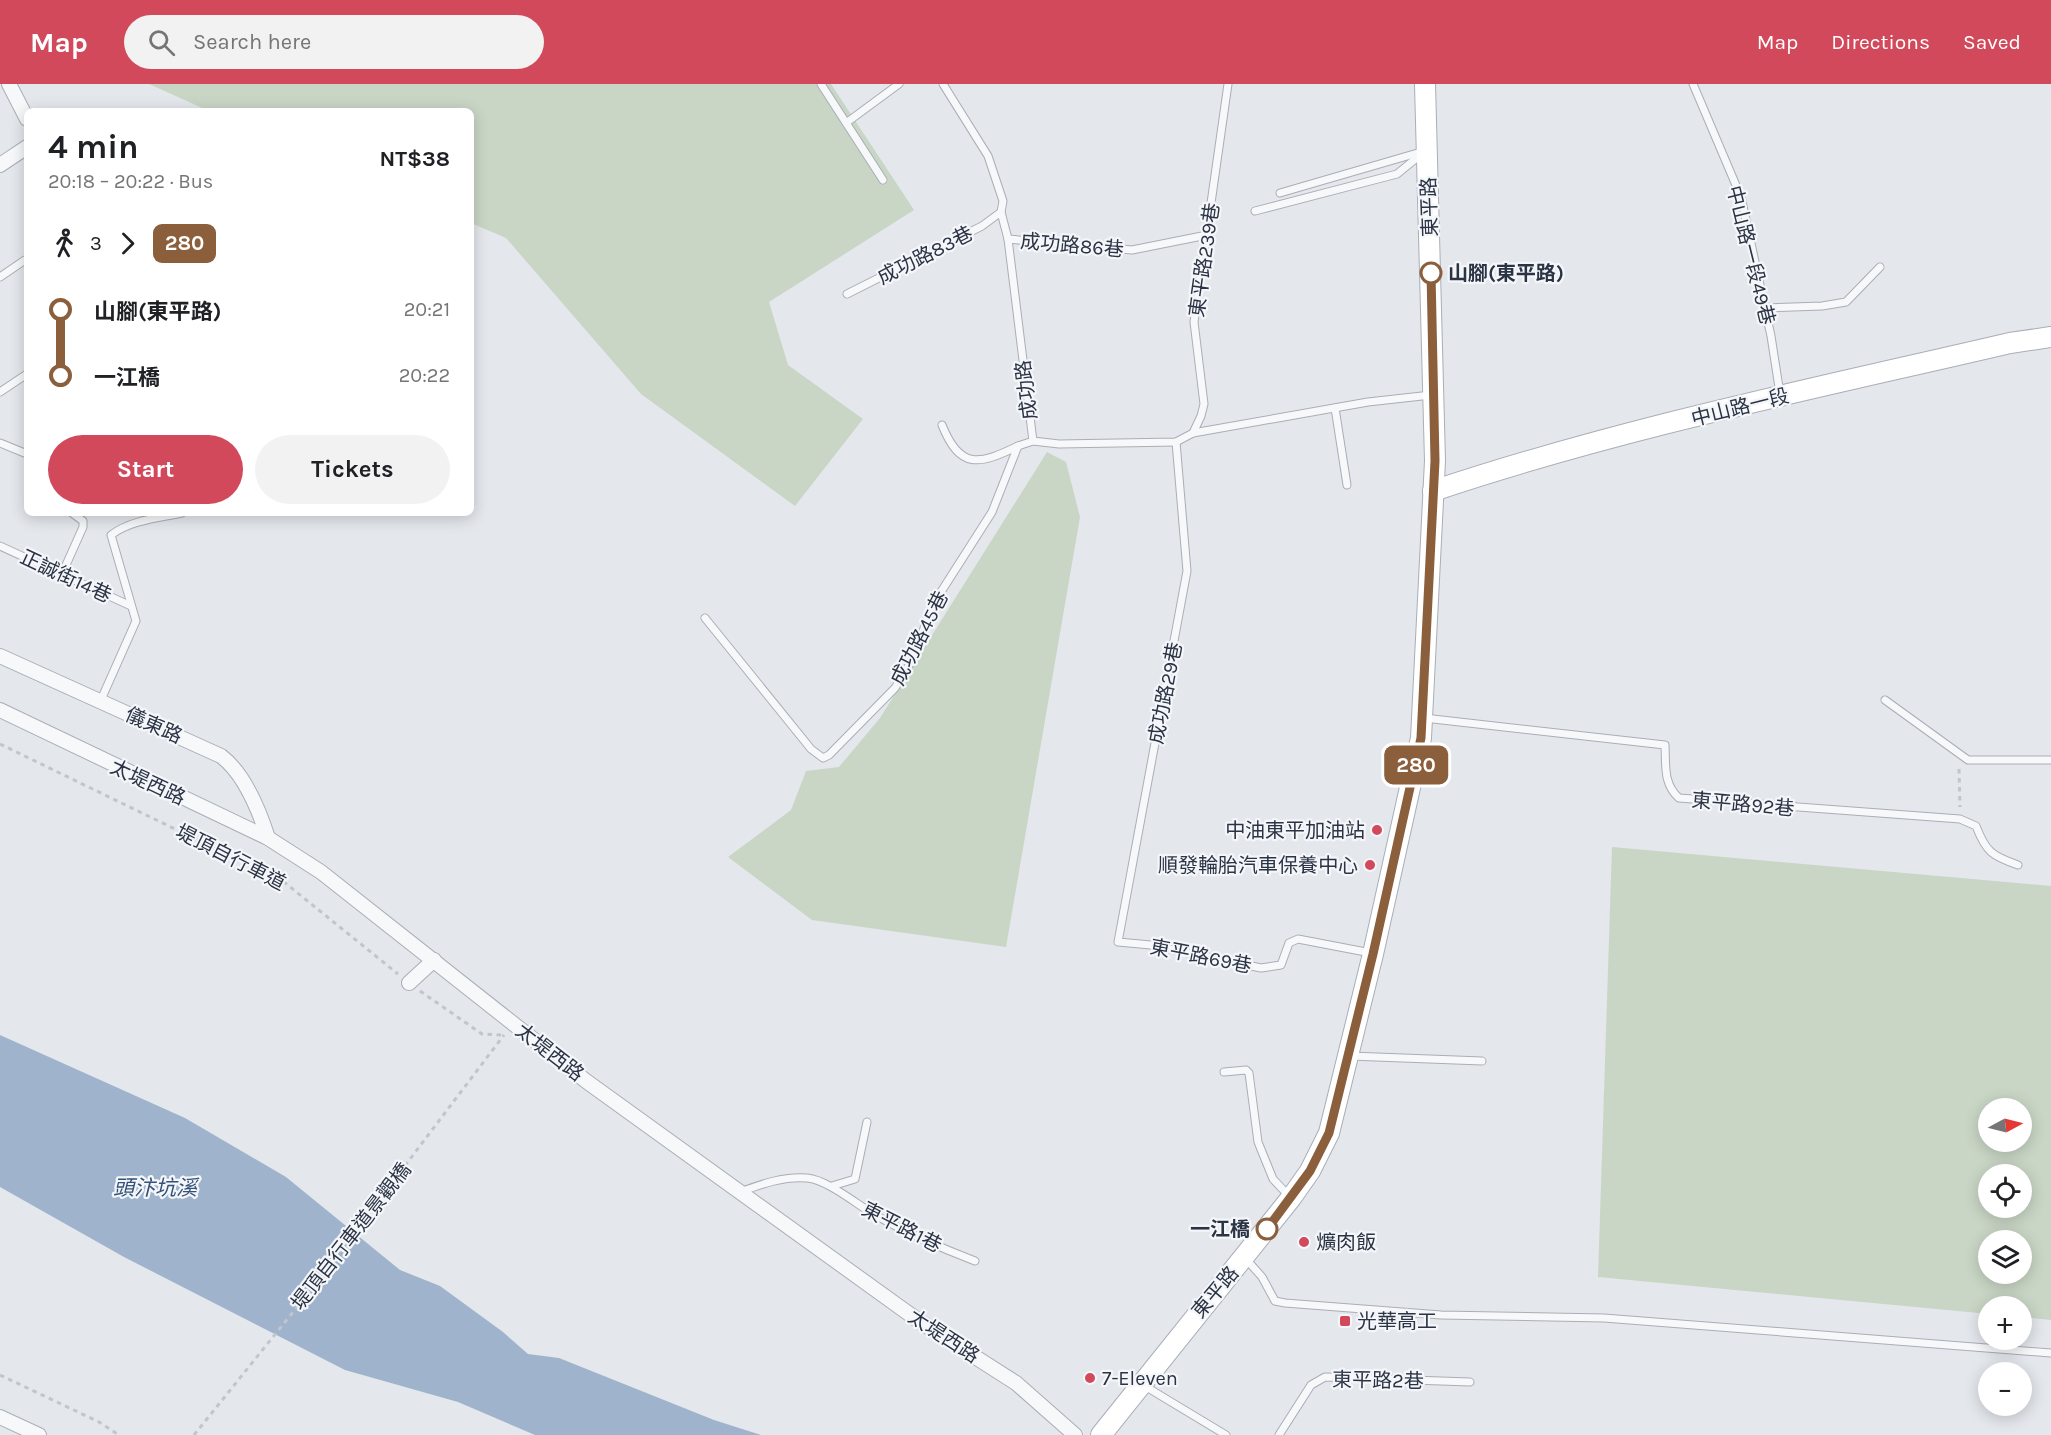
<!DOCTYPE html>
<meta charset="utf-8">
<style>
:root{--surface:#fff;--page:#f2f2f2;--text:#202124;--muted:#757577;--accent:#d1495b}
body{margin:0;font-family:Karla,"Noto Sans TC",sans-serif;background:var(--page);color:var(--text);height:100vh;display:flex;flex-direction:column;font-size:22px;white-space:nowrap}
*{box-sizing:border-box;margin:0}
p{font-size:20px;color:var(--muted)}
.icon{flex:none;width:33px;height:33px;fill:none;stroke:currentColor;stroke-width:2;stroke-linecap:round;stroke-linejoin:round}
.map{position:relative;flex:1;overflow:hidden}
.panel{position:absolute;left:24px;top:24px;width:450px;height:408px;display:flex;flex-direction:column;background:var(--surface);border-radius:9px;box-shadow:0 3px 15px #0003}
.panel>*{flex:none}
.badge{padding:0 12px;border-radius:9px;font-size:21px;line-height:39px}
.needle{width:39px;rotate:83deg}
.tools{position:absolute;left:1978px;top:1014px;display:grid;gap:12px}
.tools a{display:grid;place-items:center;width:54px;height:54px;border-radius:50%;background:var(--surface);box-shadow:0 3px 15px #0003;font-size:30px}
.map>.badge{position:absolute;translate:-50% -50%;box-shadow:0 0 0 3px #fff}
.legs{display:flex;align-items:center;gap:9px;height:66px;padding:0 24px;font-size:20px}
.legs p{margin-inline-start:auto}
.headline{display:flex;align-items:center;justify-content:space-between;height:102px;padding:0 24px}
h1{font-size:33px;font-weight:700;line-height:45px}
.button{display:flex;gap:12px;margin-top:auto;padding:12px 24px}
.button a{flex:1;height:69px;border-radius:36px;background:var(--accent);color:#fff;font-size:24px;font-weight:700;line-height:69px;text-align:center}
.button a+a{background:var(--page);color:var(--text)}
ul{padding:0 24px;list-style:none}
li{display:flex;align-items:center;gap:21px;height:66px;font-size:22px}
li i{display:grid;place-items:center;width:9px;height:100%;margin:0 8px;background:currentColor}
li i::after{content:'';width:15px;height:15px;margin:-8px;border:4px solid;border-radius:50%;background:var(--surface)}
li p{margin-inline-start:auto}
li:first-child i{background:linear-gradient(#0000 50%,currentColor 0)}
li:last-child i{background:linear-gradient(currentColor 50%,#0000 0)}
header{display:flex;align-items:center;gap:36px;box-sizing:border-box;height:84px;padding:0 30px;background:var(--accent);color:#fff}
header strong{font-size:28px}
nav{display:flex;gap:33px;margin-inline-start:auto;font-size:21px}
.search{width:420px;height:54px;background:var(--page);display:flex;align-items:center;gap:15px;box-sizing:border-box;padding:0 21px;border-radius:33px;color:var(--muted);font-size:22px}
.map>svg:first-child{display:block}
.green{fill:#c9d6c5;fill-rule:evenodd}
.water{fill:#9fb4cc}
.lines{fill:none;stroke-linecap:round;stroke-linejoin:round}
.service-casing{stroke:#a9aeb7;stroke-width:9}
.minor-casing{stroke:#a9aeb7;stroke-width:16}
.secondary-casing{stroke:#a9aeb7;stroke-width:22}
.path{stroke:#c2c5cb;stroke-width:3;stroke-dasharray:4.5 4.5;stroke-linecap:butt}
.service{stroke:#f7f8fa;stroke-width:7}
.minor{stroke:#f7f8fa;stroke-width:14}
.secondary{stroke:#fff;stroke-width:20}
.line-1-casing{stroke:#fff;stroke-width:14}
.line-1{stroke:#8b5e3c;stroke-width:9}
.stop-1-dot{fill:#fff;stroke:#8b5e3c;stroke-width:3}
.poi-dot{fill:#d1495b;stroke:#f4f6f9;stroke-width:2}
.labels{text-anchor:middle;stroke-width:4.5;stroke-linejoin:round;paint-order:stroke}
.street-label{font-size:20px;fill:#2b3445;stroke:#f4f6f9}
.stop-label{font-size:20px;font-weight:bold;fill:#2b3445;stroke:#f4f6f9;text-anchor:start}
.poi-label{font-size:20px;fill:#2b3445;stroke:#f4f6f9;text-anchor:start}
.water-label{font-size:21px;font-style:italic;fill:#34527a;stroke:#f4f6f9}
</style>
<header>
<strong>Map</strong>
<div class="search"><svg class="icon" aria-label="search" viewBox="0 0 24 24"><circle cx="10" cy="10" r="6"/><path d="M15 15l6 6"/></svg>Search here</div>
<nav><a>Map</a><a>Directions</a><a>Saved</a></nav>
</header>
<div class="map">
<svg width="2051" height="1351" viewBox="0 0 2051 1351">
<rect width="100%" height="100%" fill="#e4e7ec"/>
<g class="green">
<polygon points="149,0 831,0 914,126 769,218 788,281 863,335 795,422 641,310 506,154 471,139 471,27 209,27"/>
<polygon points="1047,368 1066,378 1080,433 1006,863 812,836 728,773 791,726 806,687 839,683 880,634"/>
<path d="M1612,763L2051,802V1236L2022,1233V1222H1989V1230L1598,1193ZM1989,1024H2022V1058H1989ZM1989,1090H2022V1124H1989ZM1989,1156H2022V1190H1989Z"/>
</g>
<polygon class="water" points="0,951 185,1034 286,1093 400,1186 440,1202 503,1248 528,1270 559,1274 714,1336 761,1351 535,1351 458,1318 345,1286 124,1173 0,1103"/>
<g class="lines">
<defs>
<g id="service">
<polyline points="821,0 883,96"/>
<polyline points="943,0 988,72 1003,117 1001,128 1008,155 1033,357 1059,360 1176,358 1193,349 1368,318 1431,311"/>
<polyline points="1693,0 1741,113 1771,252 1780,310"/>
<polyline points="846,39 899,0"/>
<polyline points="1280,109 1421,68"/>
<polyline points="1255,127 1397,90 1424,68"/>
<polyline points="1008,155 1132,166 1207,151"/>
<polyline points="0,193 25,176"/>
<polyline points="847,210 982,142 1001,128"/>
<polyline points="1764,224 1822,222 1846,218 1880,183"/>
<polyline points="0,308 27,290"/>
<polyline points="1335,324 1347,401"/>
<path d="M942,341C960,386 979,381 1018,362"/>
<polyline points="1193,349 1201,332 1204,320 1194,238 1228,0"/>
<polyline points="1176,358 1187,487 1118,858 1151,861 1261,884 1281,881 1289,859 1298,855 1371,869"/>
<polyline points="0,359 27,370"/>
<polyline points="0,462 131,522"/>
<polyline points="62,490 83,443 83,437 72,429"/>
<polyline points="705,534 811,665 823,674 829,671 895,604 917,568 927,534 939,511 992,428 1018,362 1033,357"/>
<polyline points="1885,616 1968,676 2051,676"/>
<path d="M100,618L136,537L111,451C131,436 158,434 182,429"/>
<path d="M1424,634L1665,661C1666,681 1663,700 1679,714L1960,735L1976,742C1986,768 1992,772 2018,781"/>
<polyline points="1350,972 1482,977"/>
<polyline points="1224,988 1246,986 1249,989 1258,1058 1273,1095 1290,1113"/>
<polyline points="832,1102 855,1095 867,1038"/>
<path d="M740,1108C762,1100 784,1092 807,1094C828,1096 856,1120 875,1131C907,1149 941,1164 975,1177"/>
<polyline points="1246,1175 1262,1193 1275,1217 1285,1219 1441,1231 1604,1234 2051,1269"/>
<polyline points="1143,1301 1226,1351"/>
<polyline points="1279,1351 1311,1301 1325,1293 1470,1298"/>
</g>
<g id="minor">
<polyline points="9,0 27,35"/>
<polyline points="0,81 27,63"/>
<path d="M0,572L221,672C245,690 259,726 268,754"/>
<polyline points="0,626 268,754 321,788 586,997 919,1237 1016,1299 1075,1351"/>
<polyline points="409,899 434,876"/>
<polyline points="0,1333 39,1351"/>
</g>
<g id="secondary">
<path d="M1433,407C1621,344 1817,304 2010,259L2051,253"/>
<polyline points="1101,1351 1291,1114 1310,1087 1329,1049 1373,870 1421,654 1435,377 1425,0"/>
</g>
</defs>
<use href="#service" class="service-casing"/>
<use href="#minor" class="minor-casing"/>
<use href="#secondary" class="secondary-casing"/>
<g class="path">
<polyline points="0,660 284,798 398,890"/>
<polyline points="1959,685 1960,723"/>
<polyline points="420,907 482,950 502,951"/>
<polyline points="0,1291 99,1338 119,1351"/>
<polyline points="194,1351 310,1207 504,951"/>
</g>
<use href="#service" class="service"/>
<use href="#minor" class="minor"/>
<use href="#secondary" class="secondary"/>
</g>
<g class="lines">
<defs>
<polyline id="line-1" points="1267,1145 1310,1087 1329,1049 1373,870 1421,654 1435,377 1431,189"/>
</defs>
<use href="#line-1" class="line-1-casing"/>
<use href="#line-1" class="line-1"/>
</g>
<g class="stop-1-dot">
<circle cx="1431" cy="189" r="10"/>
<circle cx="1267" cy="1145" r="10"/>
</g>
<g class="poi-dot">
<circle cx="1377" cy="746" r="6"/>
<circle cx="1370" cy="781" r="6"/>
<circle cx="1304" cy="1158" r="6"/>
<rect x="1339" y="1231" width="12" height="12" rx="3"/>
<circle cx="1090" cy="1294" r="6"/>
</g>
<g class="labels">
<g class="street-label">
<text transform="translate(1429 123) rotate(-92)" y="7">東平路</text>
<text transform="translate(1072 161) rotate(5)" y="7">成功路86巷</text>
<text transform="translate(925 171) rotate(-27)" y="7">成功路83巷</text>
<text transform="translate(1751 171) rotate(76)" y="7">中山路一段49巷</text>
<text transform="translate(1204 176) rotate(-82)" y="7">東平路239巷</text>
<text transform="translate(1026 306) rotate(-97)" y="7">成功路</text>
<text transform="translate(1740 323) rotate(-14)" y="7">中山路一段</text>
<text transform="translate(66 492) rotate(25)" y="7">正誠街14巷</text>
<text transform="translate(919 554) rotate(-63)" y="7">成功路45巷</text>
<text transform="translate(1165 609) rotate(-79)" y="7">成功路29巷</text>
<text transform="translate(154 641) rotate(24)" y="7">儀東路</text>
<text transform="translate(148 698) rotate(25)" y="7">太堤西路</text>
<text transform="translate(1743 720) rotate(5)" y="7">東平路92巷</text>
<text transform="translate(231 773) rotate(27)" y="7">堤頂自行車道</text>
<text transform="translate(1201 872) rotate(11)" y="7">東平路69巷</text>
<text transform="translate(550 968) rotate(38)" y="7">太堤西路</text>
<text transform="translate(902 1143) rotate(27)" y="7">東平路1巷</text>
<text transform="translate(351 1152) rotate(-52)" y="7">堤頂自行車道景觀橋</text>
<text transform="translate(1215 1208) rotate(-50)" y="7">東平路</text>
<text transform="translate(944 1252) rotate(33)" y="7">太堤西路</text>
<text transform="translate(1378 1296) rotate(1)" y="7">東平路2巷</text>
</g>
<g class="stop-label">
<text x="1448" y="196">山腳(東平路)</text>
<text x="1250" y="1152" text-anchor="end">一江橋</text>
</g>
<g class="poi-label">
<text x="1365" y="753" text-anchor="end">中油東平加油站</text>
<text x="1358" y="788" text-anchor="end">順發輪胎汽車保養中心</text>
<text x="1316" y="1165">爌肉飯</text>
<text x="1357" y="1244">光華高工</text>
<text x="1102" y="1301">7-Eleven</text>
</g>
<g class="water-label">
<text x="155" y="1111">頭汴坑溪</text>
</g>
</g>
</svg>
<div class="tools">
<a><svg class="needle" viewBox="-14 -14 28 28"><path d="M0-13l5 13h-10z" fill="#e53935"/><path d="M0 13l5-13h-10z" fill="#757577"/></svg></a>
<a><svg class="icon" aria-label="locate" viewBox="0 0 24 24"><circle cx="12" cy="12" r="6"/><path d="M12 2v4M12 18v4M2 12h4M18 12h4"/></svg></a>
<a><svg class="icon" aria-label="layers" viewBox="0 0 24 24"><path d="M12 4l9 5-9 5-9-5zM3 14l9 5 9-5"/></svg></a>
<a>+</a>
<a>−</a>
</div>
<b class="badge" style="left:1416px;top:681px;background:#8b5e3c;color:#fff">280</b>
<section class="panel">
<div class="headline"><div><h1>4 min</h1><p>20:18 – 20:22 · Bus</p></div><b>NT$38</b></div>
<div class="legs"><svg class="icon" aria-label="walk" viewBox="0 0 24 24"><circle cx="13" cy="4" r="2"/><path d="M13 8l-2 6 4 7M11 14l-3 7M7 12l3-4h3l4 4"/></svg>3<svg class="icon" aria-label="forward" viewBox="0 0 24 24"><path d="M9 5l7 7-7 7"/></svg><b class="badge" style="background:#8b5e3c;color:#fff">280</b></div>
<ul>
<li><i style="color:#8b5e3c"></i><b>山腳(東平路)</b><p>20:21</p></li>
<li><i style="color:#8b5e3c"></i><b>一江橋</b><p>20:22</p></li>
</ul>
<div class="button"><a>Start</a><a>Tickets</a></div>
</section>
</div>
